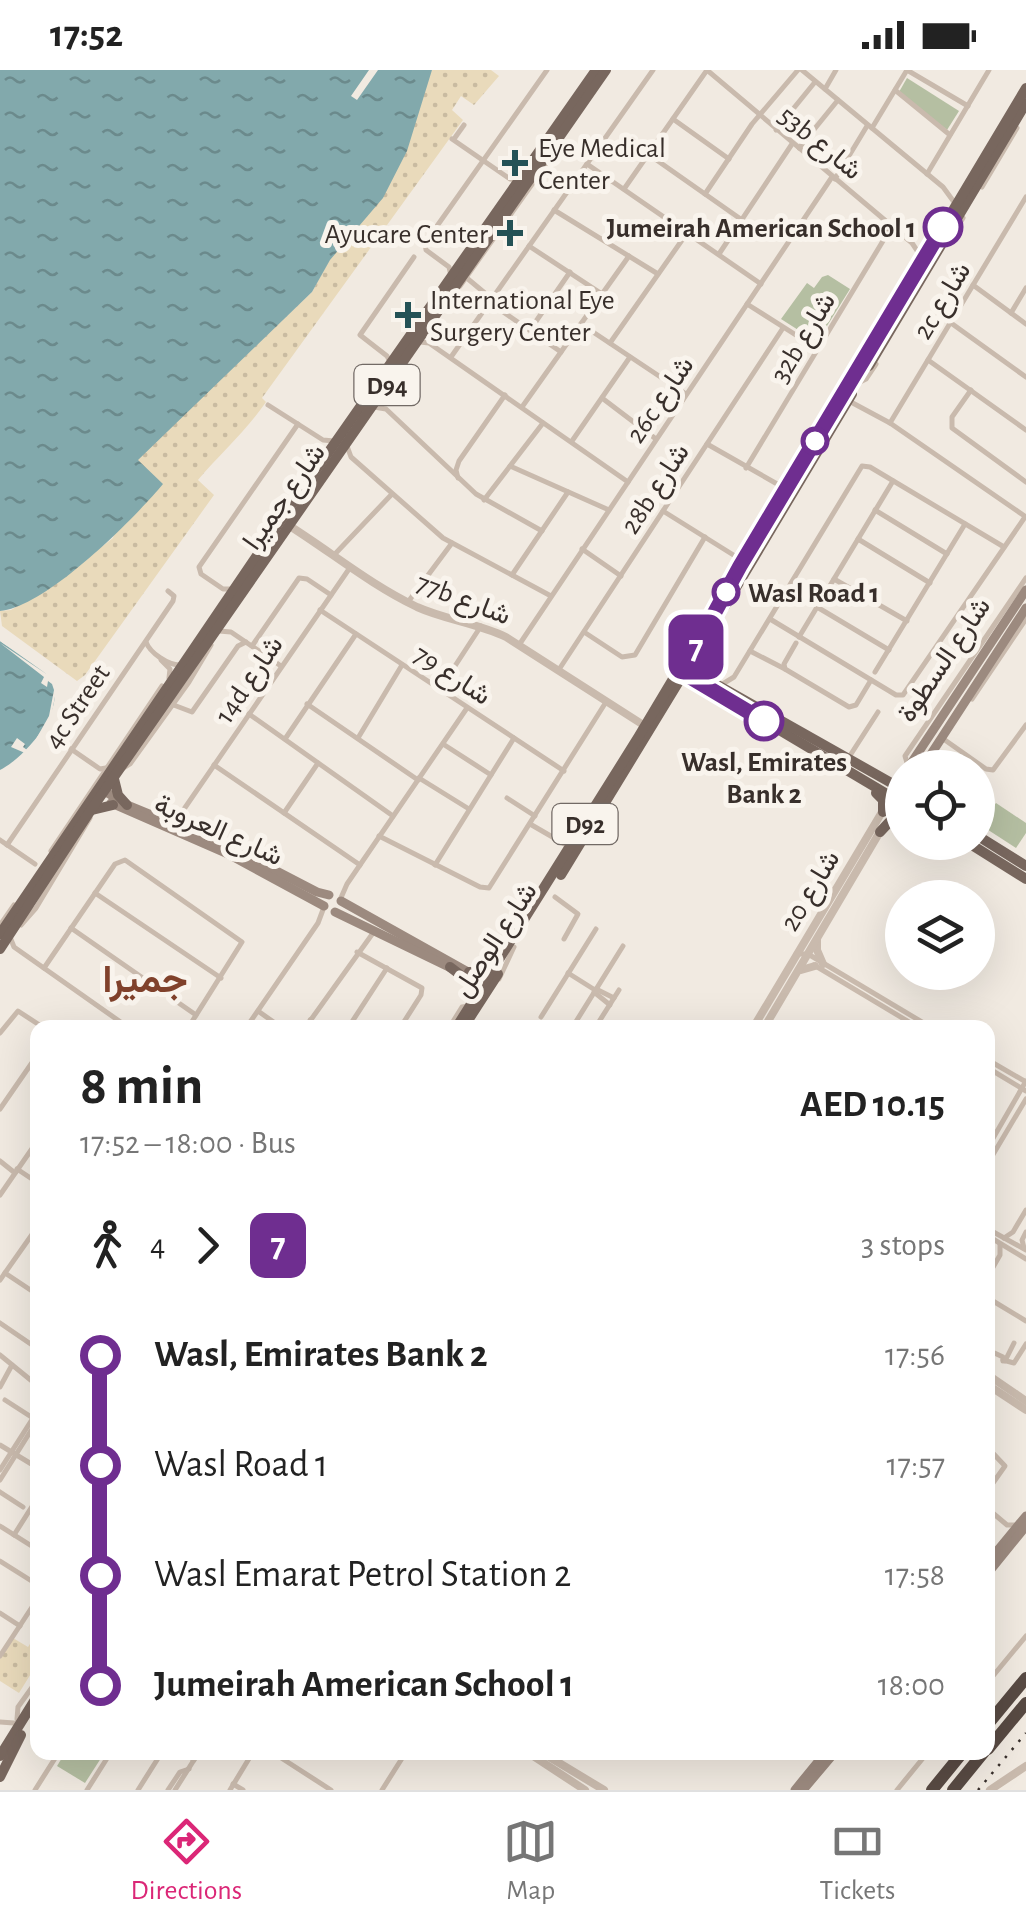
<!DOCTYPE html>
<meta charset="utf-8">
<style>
:root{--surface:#fff;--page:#f2f2f2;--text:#222;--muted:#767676;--line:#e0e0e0;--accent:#db2777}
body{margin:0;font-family:"Alegreya Sans",Vazirmatn,sans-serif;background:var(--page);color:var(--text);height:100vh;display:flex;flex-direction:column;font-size:38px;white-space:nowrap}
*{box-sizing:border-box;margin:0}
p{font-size:32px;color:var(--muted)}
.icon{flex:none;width:55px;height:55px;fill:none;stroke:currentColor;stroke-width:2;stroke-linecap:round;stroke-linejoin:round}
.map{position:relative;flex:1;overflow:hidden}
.sheet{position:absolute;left:30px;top:950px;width:965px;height:740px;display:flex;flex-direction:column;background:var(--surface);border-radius:20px;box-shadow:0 10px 40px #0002}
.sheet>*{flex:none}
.badge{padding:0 20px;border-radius:15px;font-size:35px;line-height:65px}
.tools{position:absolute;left:885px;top:680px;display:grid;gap:20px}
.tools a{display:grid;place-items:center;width:110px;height:110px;border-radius:50%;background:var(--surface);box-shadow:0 10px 40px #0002;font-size:50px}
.map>.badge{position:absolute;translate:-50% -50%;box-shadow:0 0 0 5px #fff}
.legs{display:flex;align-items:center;gap:15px;height:110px;padding:0 50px;font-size:32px}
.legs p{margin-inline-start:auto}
.overview{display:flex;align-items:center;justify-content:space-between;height:170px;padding:0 50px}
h1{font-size:55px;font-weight:700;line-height:75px}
ul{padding:0 50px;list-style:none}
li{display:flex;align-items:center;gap:35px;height:110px;font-size:38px}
li i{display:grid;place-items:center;width:15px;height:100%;margin:0 12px;background:currentColor}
li i::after{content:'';width:25px;height:25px;margin:-12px;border:8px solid;border-radius:50%;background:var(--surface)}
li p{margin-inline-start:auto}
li:first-child i{background:linear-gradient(#0000 50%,currentColor 0)}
li:last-child i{background:linear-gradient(currentColor 50%,#0000 0)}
.status{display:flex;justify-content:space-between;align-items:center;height:70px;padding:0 50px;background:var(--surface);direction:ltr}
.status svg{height:28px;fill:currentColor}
.tab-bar{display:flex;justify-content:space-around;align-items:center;height:140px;border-top:2px solid var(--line);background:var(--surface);font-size:28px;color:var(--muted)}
.tab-bar a{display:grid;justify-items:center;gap:5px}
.tab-bar .on{color:var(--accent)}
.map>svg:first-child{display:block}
.green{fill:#b5bfa2}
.sand{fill:url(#sand-dots)}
.water{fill:url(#water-ripples)}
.pier{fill:#f1eae1}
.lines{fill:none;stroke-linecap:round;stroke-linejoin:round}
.minor{stroke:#c9baad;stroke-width:5}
.tertiary{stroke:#c9baad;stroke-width:8}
.secondary{stroke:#9c8a7f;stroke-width:9}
.primary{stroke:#78675e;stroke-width:10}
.motorway{stroke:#584a43;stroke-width:12}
.rail{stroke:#382f2b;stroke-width:2.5;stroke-dasharray:2.5 8;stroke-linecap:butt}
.line-1-casing{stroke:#fff;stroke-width:22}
.line-1{stroke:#6f2e90;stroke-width:15}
.poi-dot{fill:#245256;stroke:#f9f4ed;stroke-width:4}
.stop-1-dot{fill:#fff;stroke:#6f2e90;stroke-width:5}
.labels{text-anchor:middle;stroke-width:10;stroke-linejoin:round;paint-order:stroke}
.shield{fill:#f9f4ed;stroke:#726a65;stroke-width:2.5}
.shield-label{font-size:25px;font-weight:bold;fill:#382f2b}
.street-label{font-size:28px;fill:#382f2b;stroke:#f9f4ed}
.poi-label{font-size:28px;fill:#382f2b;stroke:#f9f4ed;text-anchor:start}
.stop-label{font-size:28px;font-weight:bold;fill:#382f2b;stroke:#f9f4ed;text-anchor:end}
.district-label{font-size:38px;font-weight:bold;fill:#80412b;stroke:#f9f4ed}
</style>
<div class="status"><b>17:52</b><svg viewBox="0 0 49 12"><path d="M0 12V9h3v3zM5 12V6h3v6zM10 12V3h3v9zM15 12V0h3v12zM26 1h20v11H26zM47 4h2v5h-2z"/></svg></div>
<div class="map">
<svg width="1026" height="1720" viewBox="0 0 1026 1720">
<defs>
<pattern id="sand-dots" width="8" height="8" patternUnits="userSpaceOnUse" patternTransform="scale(2.5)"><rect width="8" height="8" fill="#e9dabb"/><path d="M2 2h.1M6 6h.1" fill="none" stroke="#c9bba1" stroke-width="1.8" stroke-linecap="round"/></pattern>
<pattern id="water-ripples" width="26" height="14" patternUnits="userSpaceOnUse" patternTransform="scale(2.5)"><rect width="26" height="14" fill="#82a9ac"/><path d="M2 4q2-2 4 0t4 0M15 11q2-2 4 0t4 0" fill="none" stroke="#6b8a8c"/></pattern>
</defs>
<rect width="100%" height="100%" fill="#f1eae1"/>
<g class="green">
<polygon points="907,8 959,41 947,60 899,22"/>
<polygon points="828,205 850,219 817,272 781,249 807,213 814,218 822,207"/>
<polygon points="996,733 1026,753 1026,763 1016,778 979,754"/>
<polygon points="65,1683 100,1683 103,1685 85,1713 57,1696"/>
</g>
<g class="sand">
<path d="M432,0H491L499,6L474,35L461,26L452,40L463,50L262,328L266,332C247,360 220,384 198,410L214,425L85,605L77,611L2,556L0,541L11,540L48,518L113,468L137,389L312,222Z"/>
<polygon points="37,1563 37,1594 19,1623 0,1611 0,1589 13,1568 28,1577"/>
</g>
<g class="water">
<path d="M0,0H369L351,26L357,30L378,0H449H432L407,81L383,128L330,190L312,222L138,390L163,414C133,450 46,537 0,541Z"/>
<path d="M0,571C12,580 44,597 51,609C68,640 24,688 0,700Z"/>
</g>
<polygon class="pier" points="0,567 53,606 56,621 51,648 29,684 0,703 25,683 11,677 17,668 25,674 23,677 27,680 32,676 49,646 54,620 52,614 48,611 47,617 41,613 44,607 0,573 48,605 0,571"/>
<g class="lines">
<g class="minor">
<polyline points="707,0 912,173 922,188"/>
<polyline points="802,0 943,117 954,132"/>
<polyline points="825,19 836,0"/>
<polyline points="895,20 950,65"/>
<polyline points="673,49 729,89"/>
<polyline points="872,58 907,0 968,36"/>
<polyline points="776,60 815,12"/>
<polyline points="452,69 510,109 517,110"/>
<polyline points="454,69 464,55"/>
<polyline points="799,78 838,30"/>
<polyline points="648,84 742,150"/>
<polyline points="587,94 761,214"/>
<polyline points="927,104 989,0"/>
<polyline points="835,109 867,56"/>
<polyline points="982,117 1017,58"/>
<polyline points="624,119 707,0"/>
<polyline points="705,124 752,54 798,0"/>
<polyline points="554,140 658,204"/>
<polyline points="948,173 963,148"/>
<polyline points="529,176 602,224"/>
<polyline points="719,184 792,74"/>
<polyline points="451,206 449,197 426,180 425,173 547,0"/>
<polyline points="468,209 492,229"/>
<polyline points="973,215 1026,254"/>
<polyline points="460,216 550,89 552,81"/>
<polyline points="489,232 561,282"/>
<polyline points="747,234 818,279"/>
<polyline points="1011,243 1026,218"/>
<polyline points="951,253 1026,307"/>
<polyline points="581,254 686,324"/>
<polyline points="530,260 570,202"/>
<polyline points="420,272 429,273 628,412"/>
<polyline points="610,273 687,163"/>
<polyline points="451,287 653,0"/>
<polyline points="928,290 1026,360"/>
<polyline points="390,292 387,286 360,265 414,187"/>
<polyline points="858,313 866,309 876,294"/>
<polyline points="971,320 952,347 952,358 1026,412"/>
<polyline points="602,328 656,369"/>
<polyline points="849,331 890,353 1026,447"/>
<polyline points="268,335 323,370 334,371"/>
<polyline points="374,337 386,339 476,424 542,461"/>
<polyline points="522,337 629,186"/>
<polyline points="890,353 1026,127"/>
<polyline points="572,371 630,287"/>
<polyline points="707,374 786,419"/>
<polyline points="347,376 351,387 443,468 551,526"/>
<polyline points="510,396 609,440"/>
<polyline points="746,398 892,156"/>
<polyline points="458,408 456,400 459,391 505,325"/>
<polyline points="484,430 543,353"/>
<polyline points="875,440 947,484"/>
<polyline points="663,441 735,486 739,492"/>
<polyline points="858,469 930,513"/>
<polyline points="582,479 621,506"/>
<polyline points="334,485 392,424"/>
<polyline points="512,505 568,422"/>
<polyline points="834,509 907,551"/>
<polyline points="231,519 223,519 201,504 199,497 298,354"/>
<polyline points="408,532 452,473"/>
<polyline points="817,537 889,580"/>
<polyline points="320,540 564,701"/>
<polyline points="770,549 896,625 903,625 1025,447"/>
<polyline points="219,561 231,562 281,596"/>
<polyline points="584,562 622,587 635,585 705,467"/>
<polyline points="799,567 893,411"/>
<path d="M146,572C150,583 168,595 180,595"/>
<polyline points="796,573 784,594 785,599 849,637 856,635 871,610"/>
<polyline points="519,575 832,107"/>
<polyline points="252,576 299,508 307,509 331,525"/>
<polyline points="750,581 785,599"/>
<polyline points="161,590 170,599 169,608"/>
<polyline points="558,601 783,258"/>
<polyline points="875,602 965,454"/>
<polyline points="721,615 734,607 862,396 870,397 1004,477"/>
<polyline points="440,619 481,556"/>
<polyline points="972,629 1026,549"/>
<polyline points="171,634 192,642 238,576 246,572"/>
<polyline points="307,634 418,710"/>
<polyline points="249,644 393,746"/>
<polyline points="358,668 402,595"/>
<polyline points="942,668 986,699 993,700 1026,655"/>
<polyline points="285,669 356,564"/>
<polyline points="443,674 491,705"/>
<polyline points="71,679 100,699 106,698"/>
<polyline points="851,684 878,642"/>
<polyline points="214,695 360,795"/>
<polyline points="908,696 905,686 1026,508"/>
<polyline points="122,699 130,694 189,612 211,575"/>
<polyline points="419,708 469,739"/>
<polyline points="507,728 535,746"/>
<polyline points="284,743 318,693"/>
<polyline points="168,751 182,742 349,499"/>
<polyline points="530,754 568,776"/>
<polyline points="379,766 480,817 489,818 606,632"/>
<polyline points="0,770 35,794"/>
<polyline points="7,775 173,531 174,526 168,521"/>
<polyline points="51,781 162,616"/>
<polyline points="435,795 514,668"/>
<polyline points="95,823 221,908"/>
<polyline points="555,827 578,844 564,869"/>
<polyline points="340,830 347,814 467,638"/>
<polyline points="0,855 14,835"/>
<polyline points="21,855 36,838 90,748"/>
<polyline points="71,858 196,945"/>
<polyline points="10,867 14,877 129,958"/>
<polyline points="357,882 422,918 421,925 400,958"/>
<polyline points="796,884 808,884 932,958"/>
<polyline points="814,895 919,958"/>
<polyline points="44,898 115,794 125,790 242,872 188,958"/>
<polyline points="568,903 595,920"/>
<polyline points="499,909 514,877"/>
<polyline points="596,919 614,928"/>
<polyline points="594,922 610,935"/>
<polyline points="258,941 282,958"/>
<polyline points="541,947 596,859"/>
<polyline points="310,950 320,958"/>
<polyline points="246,958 318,853 324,837"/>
<polyline points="305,958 373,863"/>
<polyline points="348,958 387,898"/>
<polyline points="449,958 462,937 469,936"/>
<polyline points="572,958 623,876"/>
<polyline points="595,958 619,920"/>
<polyline points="0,963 18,941 44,958"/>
<polyline points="988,990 1026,1012"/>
<polyline points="988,998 1026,1021"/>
<polyline points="0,1039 38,984"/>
<polyline points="988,1077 1026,1011"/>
<polyline points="0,1091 15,1103"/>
<polyline points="988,1093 1026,1029"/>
<polyline points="17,1099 38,1113"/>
<polyline points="0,1125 38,1070"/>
<polyline points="988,1159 1026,1180"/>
<polyline points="988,1166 1026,1189"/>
<polyline points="1004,1168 1013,1162 1026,1140"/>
<polyline points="1024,1178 1022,1170 1026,1162"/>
<polyline points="5,1203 38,1225"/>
<polyline points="988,1206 1000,1185 1000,1174"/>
<polyline points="0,1210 38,1156"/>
<polyline points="988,1228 1026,1251"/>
<polyline points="0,1253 38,1279"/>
<polyline points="988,1280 1003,1287 1003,1291"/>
<polyline points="0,1285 38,1316"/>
<polyline points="1003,1290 1014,1293 1026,1274"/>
<polyline points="1005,1291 1014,1273"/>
<polyline points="0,1317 12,1295"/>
<polyline points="5,1330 36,1350"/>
<polyline points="0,1375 38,1398"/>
<polyline points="988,1378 1005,1396 988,1420"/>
<polyline points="0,1400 33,1348"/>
<polyline points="0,1410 37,1351"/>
<polyline points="0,1422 23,1437"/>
<polyline points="988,1439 1007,1455 1019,1455"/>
<polyline points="0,1456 38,1480"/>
<polyline points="14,1465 38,1427"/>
<polyline points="0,1491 38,1515"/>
<polyline points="0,1543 20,1556"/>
<polyline points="0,1586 38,1528"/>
<polyline points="988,1612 1026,1566"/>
<polyline points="17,1649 18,1637 38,1609"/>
<polyline points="0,1652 14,1653"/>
<polyline points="183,1682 194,1690"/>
<polyline points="272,1682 331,1720"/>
<polyline points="233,1714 243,1720"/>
<polyline points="35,1720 59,1682"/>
<polyline points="87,1720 111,1682"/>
<polyline points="138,1720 162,1682"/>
<polyline points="168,1720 180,1702 189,1699"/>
<polyline points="175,1720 199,1682"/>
<polyline points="230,1720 253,1682"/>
<polyline points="382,1720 406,1682"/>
<polyline points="897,1720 928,1682"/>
</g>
<g class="tertiary">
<path d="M285,453C330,481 369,514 417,537C446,550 477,553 506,567L645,656"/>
<polyline points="817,870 817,880 823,894"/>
<polyline points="801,900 815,896"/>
<polyline points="753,958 891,727"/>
<polyline points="764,958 881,760"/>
<polyline points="988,1305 1026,1331"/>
<polyline points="988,1315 1026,1340"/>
<polyline points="527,1682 585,1720"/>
<polyline points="541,1682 604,1720"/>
<polyline points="990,1720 1026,1696"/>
</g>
<g class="secondary">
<polyline points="908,698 1026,520"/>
<polyline points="922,698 1026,538"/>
<polyline points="101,719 127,735 234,779 317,822 329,825"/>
<polyline points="111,733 230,785 324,836"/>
<polyline points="341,831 484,911 488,918"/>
<polyline points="335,842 453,899"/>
<polyline points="988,1492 1026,1446"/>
<polyline points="988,1503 1026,1456"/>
<polyline points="795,1720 826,1682"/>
<polyline points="803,1720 835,1682"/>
</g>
<g class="primary">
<polyline points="869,296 1026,33"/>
<polyline points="725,536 852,324"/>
<polyline points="680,601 902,733"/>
<polyline points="700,605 902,719"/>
<polyline points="908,698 909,697"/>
<polyline points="114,709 118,725 127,735"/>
<polyline points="876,723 883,730 883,742"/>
<polyline points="92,740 113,735"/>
<polyline points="880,762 894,747 902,743"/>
<polyline points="978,766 1026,796"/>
<polyline points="967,772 1026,809"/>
<polyline points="561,805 703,572"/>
<polyline points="0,864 281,450 596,0"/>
<polyline points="0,879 91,740 606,0"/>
<polyline points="450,897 471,913 472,929"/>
<polyline points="469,902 482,902 492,896"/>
<polyline points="467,952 498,904"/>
<polyline points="456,958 639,666 1026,18"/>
<polyline points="0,1686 38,1625"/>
<polyline points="0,1707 21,1665"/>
</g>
<g class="motorway">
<polyline points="988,1654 1026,1608"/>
<polyline points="988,1679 1026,1633"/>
<polyline points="932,1720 963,1682"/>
<polyline points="953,1720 984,1682"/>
</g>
<polyline class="rail" points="978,1720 1026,1663"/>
</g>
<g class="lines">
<defs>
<polyline id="line-1" points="764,651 685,604 685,597 740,496 943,157"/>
</defs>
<use href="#line-1" class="line-1-casing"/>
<use href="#line-1" class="line-1"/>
</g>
<g class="poi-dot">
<path d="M510 78h10v10h10v10h-10v10h-10v-10h-10v-10h10z"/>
<path d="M505 148h10v10h10v10h-10v10h-10v-10h-10v-10h10z"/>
<path d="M403 230h10v10h10v10h-10v10h-10v-10h-10v-10h10z"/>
</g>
<g class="stop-1-dot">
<circle cx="943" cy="157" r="18"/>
<circle cx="815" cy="371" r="12"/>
<circle cx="726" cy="522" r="12"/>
<circle cx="764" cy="651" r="18"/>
</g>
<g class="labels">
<g class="shield">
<rect x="354.5" y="295" width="65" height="40" rx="8"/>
<rect x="552.5" y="734" width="65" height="40" rx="8"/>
</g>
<g class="shield-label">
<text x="387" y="324">D94</text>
<text x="585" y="763">D92</text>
</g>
<g class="street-label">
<text transform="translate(821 72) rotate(39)" y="10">53b شارع</text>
<text transform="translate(941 230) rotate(-59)" y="10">2c شارع</text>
<text transform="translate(802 267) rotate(-59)" y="10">32b شارع</text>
<text transform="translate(659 329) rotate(-56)" y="10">26c شارع</text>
<text transform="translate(654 418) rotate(-57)" y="10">28b شارع</text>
<text transform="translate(283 426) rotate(-55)" y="10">شارع جميرا</text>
<text transform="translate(464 528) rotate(21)" y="10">77b شارع</text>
<text transform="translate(943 589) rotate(-56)" y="10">شارع السطوة</text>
<text transform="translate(453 604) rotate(33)" y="10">شارع 79</text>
<text transform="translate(248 609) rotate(-56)" y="10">14d شارع</text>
<text transform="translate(76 636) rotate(-56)" y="10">4c Street</text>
<text transform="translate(219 759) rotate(24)" y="10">شارع العروبة</text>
<text transform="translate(809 820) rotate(-59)" y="10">شارع 20</text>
<text transform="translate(494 869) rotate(-57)" y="10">شارع الوصل</text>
</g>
<g class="poi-label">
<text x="538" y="87">Eye Medical<tspan x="538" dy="32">Center</tspan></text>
<text x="488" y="173" text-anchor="end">Ayucare Center</text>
<text x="430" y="239">International Eye<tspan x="430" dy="32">Surgery Center</tspan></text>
</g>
<g class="stop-label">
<text x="916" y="167">Jumeirah American School 1</text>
<text x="748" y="532" text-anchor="start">Wasl Road 1</text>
<text x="764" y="701" text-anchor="middle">Wasl, Emirates<tspan x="764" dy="32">Bank 2</tspan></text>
</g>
<g class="district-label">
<text x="145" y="922">جميرا</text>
</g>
</g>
</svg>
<div class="tools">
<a><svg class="icon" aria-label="locate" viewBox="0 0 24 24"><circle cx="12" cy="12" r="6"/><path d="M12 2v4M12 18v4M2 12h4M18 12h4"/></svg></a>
<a><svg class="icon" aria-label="layers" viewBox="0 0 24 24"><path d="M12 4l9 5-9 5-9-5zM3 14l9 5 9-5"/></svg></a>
</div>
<b class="badge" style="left:696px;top:577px;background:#6f2e90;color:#fff">7</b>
<section class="sheet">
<div class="overview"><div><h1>8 min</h1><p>17:52 – 18:00 · Bus</p></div><b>AED 10.15</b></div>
<div class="legs"><svg class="icon" aria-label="walk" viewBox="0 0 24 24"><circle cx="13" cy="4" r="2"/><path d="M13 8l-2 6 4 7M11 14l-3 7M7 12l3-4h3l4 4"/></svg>4<svg class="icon" aria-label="forward" viewBox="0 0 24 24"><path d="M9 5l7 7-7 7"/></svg><b class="badge" style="background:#6f2e90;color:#fff">7</b><p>3 stops</p></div>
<ul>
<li><i style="color:#6f2e90"></i><b>Wasl, Emirates Bank 2</b><p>17:56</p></li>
<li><i style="color:#6f2e90"></i><span>Wasl Road 1</span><p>17:57</p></li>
<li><i style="color:#6f2e90"></i><span>Wasl Emarat Petrol Station 2</span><p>17:58</p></li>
<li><i style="color:#6f2e90"></i><b>Jumeirah American School 1</b><p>18:00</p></li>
</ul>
</section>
</div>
<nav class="tab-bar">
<a class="on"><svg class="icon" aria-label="directions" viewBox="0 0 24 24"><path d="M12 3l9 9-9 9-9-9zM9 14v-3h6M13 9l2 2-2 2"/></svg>Directions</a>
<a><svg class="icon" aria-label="map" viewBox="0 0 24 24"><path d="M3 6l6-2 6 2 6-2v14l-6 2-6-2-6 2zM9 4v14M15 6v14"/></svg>Map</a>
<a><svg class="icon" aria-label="tickets" viewBox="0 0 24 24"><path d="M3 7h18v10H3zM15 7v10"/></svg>Tickets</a>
</nav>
